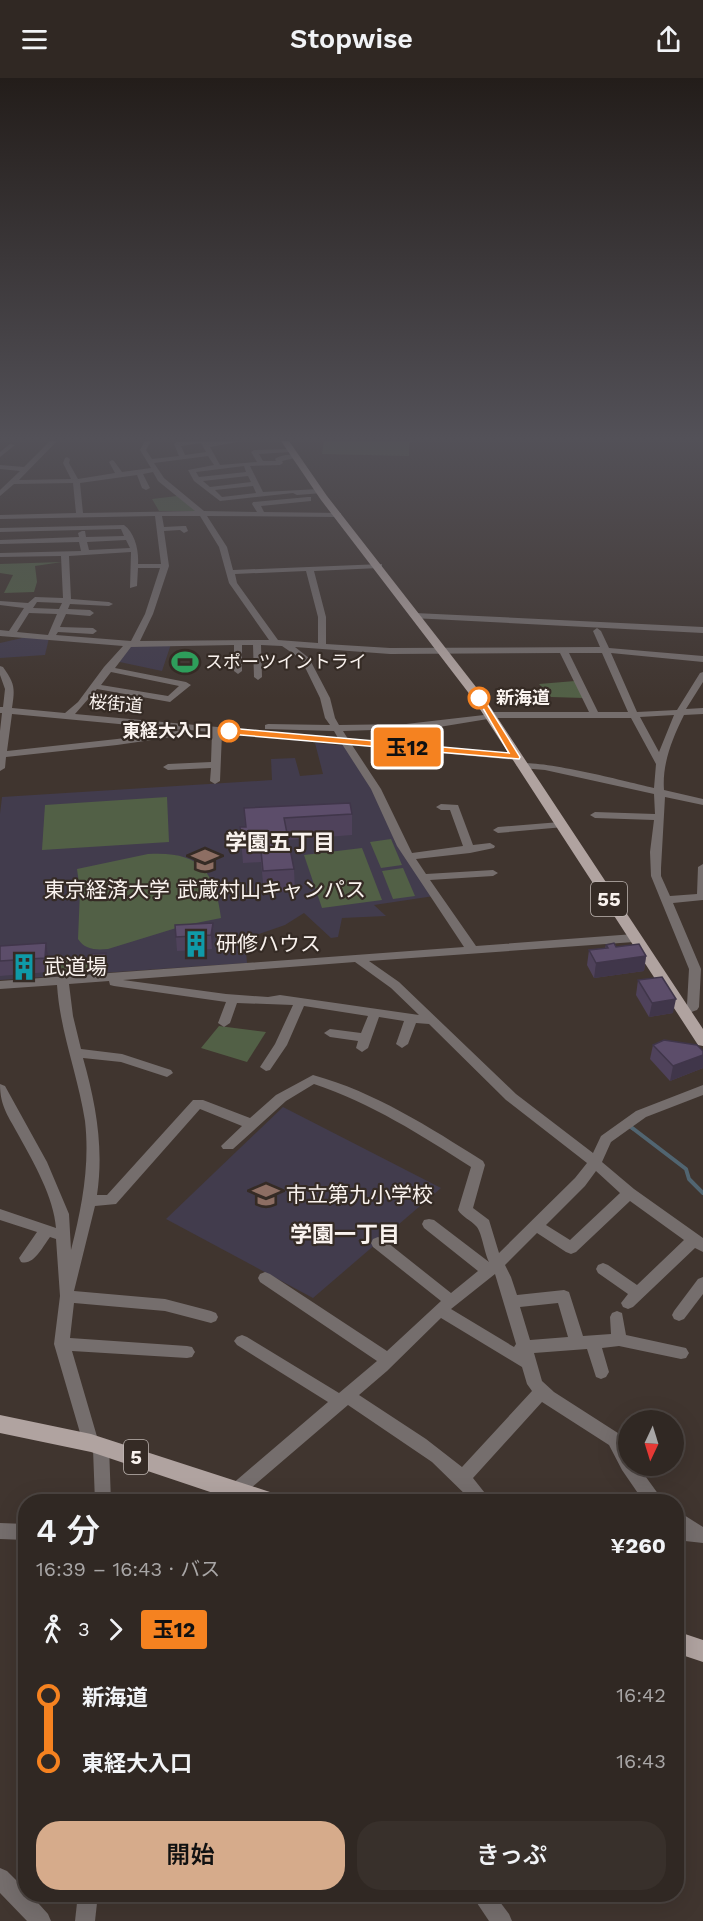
<!DOCTYPE html>
<html lang="ja">
<meta charset="utf-8">
<style>
:root{--surface:#302823;--page:#38302b;--text:#f1f3f6;--muted:#a8a6a6;--line:#4b4441;--accent:#d6ab8b}
body{margin:0;font-family:"Work Sans","Noto Sans JP",sans-serif;background:var(--page);color:var(--text);height:100vh;display:flex;flex-direction:column;font-size:22px;white-space:nowrap}
*{box-sizing:border-box;margin:0}
p{font-size:20px;color:var(--muted)}
.icon{flex:none;width:33px;height:33px;fill:none;stroke:currentColor;stroke-width:2;stroke-linecap:round;stroke-linejoin:round}
.map{position:relative;flex:1;overflow:hidden}
.panel{position:absolute;left:18px;top:1416px;width:666px;height:408px;display:flex;flex-direction:column;background:var(--surface);border-radius:24px;box-shadow:0 6px 24px #0002,0 0 0 2px var(--line)}
.panel>*{flex:none}
.badge{padding:0 12px;border-radius:4px;font-size:21px;line-height:39px}
.needle{width:39px;rotate:184deg}
.buttons{position:absolute;left:618px;top:1332px;display:grid;gap:12px}
.buttons a{display:grid;place-items:center;width:66px;height:66px;border-radius:50%;background:var(--surface);box-shadow:0 6px 24px #0002,0 0 0 2px var(--line);font-size:30px}
.map>.badge{position:absolute;translate:-50% -50%;box-shadow:0 0 0 3px #fff}
.legs{display:flex;align-items:center;gap:9px;height:66px;padding:0 18px;font-size:20px}
.legs p{margin-inline-start:auto}
.headline{display:flex;align-items:center;justify-content:space-between;height:102px;padding:0 18px}
h1{font-size:33px;font-weight:600;line-height:45px}
.action{display:flex;gap:12px;margin-top:auto;padding:12px 18px}
.action a{flex:1;height:69px;border-radius:24px;background:var(--accent);color:#111;font-size:24px;font-weight:600;line-height:69px;text-align:center}
.action a+a{background:var(--page);color:var(--text)}
ul{padding:0 18px;list-style:none}
li{display:flex;align-items:center;gap:21px;height:66px;font-size:22px}
li i{display:grid;place-items:center;width:9px;height:100%;margin:0 8px;background:currentColor}
li i::after{content:'';width:15px;height:15px;margin:-8px;border:4px solid;border-radius:50%;background:var(--surface)}
li p{margin-inline-start:auto}
li:first-child i{background:linear-gradient(#0000 50%,currentColor 0)}
li:last-child i{background:linear-gradient(currentColor 50%,#0000 0)}
header{display:flex;justify-content:space-between;align-items:center;height:78px;padding:0 18px;background:var(--surface);font-size:27px;font-weight:600}
.map>svg:first-child{display:block}
.education{fill:#423c4d}
.green{fill:#526046}
.lines{fill:none;stroke-linecap:round;stroke-linejoin:round}
.stream-far1{stroke:#516571;stroke-width:3}
.stream{stroke:#516571;stroke-width:4}
.minor{fill:#756e6d;fill-rule:evenodd}
.major{fill:#b0a3a0;fill-rule:evenodd}
.wall{fill:#4f425b}
.shaded-wall{fill:#40364a}
.building{fill:#5c4d6a;stroke:#40364a;stroke-width:1.5}
.line-1{fill:#f58220;stroke:#fff;stroke-width:1.5}
.stop-1-dot{fill:#fff;stroke:#f58220;stroke-width:3}
.labels{text-anchor:middle;stroke-width:4.5;stroke-linejoin:round;paint-order:stroke}
.far-poi-label{font-size:18px;fill:#f9f2ee;stroke:#352b25;text-anchor:start}
.far-stop-label{font-size:18px;font-weight:bold;fill:#f9f2ee;stroke:#352b25;text-anchor:start}
.far-street-label{font-size:18px;fill:#f9f2ee;stroke:#352b25}
.shield{fill:#352b25;stroke:#beb6b2;stroke-width:1.5}
.shield-label{font-size:20px;font-weight:bold;fill:#f9f2ee}
.poi-label{font-size:21px;fill:#f9f2ee;stroke:#352b25;text-anchor:start}
.neighbourhood-label{font-size:22px;font-weight:bold;fill:#f9f2ee;stroke:#352b25}
</style>
<header><svg class="icon" aria-label="menu" viewBox="0 0 24 24"><path d="M4 6h16M4 12h16M4 18h16"/></svg>Stopwise<svg class="icon" aria-label="share" viewBox="0 0 24 24"><path d="M12 15V3M7 8l5-5 5 5M5 13v7h14v-7"/></svg></header>
<div class="map">
<svg width="703" height="1843" viewBox="0 0 703 1843">
<rect width="100%" height="100%" fill="#40352f"/>
<g class="education">
<polygon points="22,560 49,560 45,577 0,580 0,565"/>
<polygon points="171,566 162,593 115,583 131,567"/>
<polygon points="315,665 347,668 434,818 374,827 386,838 342,840 338,859 331,860 304,835 285,847 245,861 247,885 0,902 0,736 2,719 272,702 271,681 295,680 300,698 323,696"/>
<polygon points="283,1029 441,1110 313,1220 166,1141"/>
</g>
<g class="green">
<polygon points="324,363 414,363 409,365 409,378 322,376"/>
<polygon points="177,418 200,433 159,433 152,421"/>
<polygon points="62,484 35,488 37,504 34,514 4,515 13,497 0,495 0,486"/>
<polygon points="575,603 584,620 551,619 539,606"/>
<polygon points="167,719 169,764 42,772 45,727"/>
<polygon points="391,761 402,787 381,790 370,764"/>
<polygon points="362,770 382,822 322,830 304,777"/>
<path d="M148,776C198,773 215,791 221,840L186,847L108,871C96,872 85,872 78,861L80,813L77,791Z"/>
<polygon points="403,790 415,818 393,821 382,793"/>
<polygon points="93,881 93,894 55,896 56,883"/>
<polygon points="219,948 266,954 247,984 201,970"/>
</g>
<g class="lines">
<polyline class="stream-far1" points="630,1049 633,1051"/>
<polyline class="stream" points="631,1049 686,1091 689,1101 703,1115"/>
<g class="minor">
<path d="M50,363H57L19,402L71,401L63,385L65,380L67,379L70,381L69,385L78,401L115,395L109,384L112,382L114,383L122,394L151,390L140,372L145,363H151L146,372L152,381L179,378L174,366L177,364L242,363L210,369L220,387L257,384L251,374L254,372L292,371V373L290,374L259,376L263,383H276L275,381C280,377 294,375 299,379L282,383L283,385L280,387L250,388L263,414L319,411L323,413L322,415L297,417L293,415L220,423L194,403L188,392L214,387L208,378L154,385L164,400L204,433L257,434L252,426L253,424L308,419H311V423L261,428L264,434L341,435V439H338L207,438L227,469L233,492L382,486V490H379L314,493L326,539V566L390,570L600,569L593,553L597,550L601,553L609,570L703,578V584L611,575L637,634L677,632L700,595L703,594V604L686,631L703,630V636L684,637C672,661 662,686 664,712L703,721V727L665,719L661,790V798L670,818L697,816L698,789L703,786V822L673,825L701,891L699,929L697,932L683,937L677,933L679,930L687,927L689,891L651,798L650,774L654,742L595,740L590,737L595,734L655,736L654,716L545,692L521,690L516,687C529,678 633,705 654,710L656,686L631,640H494L433,650L343,653L348,661L515,676L520,679L515,682L352,667L381,711L412,775L463,768L450,732H441L436,729L441,726L458,727L473,767L490,765L495,768L494,770L470,775L416,781L426,796L493,792L498,795L493,798L430,802L476,868L634,856L640,860L634,864L369,883L399,904L516,1016L593,1075L601,1058L636,1033L703,1007V1017L646,1039L611,1064L602,1084L634,1111L703,1160V1174L695,1170L633,1229L628,1231L623,1229L621,1225L628,1216L598,1195L596,1191L598,1187L603,1185L608,1187L637,1207L684,1162L630,1123L576,1174L571,1176L566,1174L537,1155L505,1187L511,1199L517,1217L564,1212L569,1214L583,1258L611,1256L610,1239L612,1235L617,1233L622,1235L626,1257L686,1270L689,1275L686,1280L681,1281L619,1268L602,1270L609,1294L606,1299L601,1301L596,1299L587,1271L534,1275L542,1303L554,1314L621,1357L628,1372V1388H638L664,1424H644L622,1392L609,1367L542,1324L473,1400L492,1424H473L432,1384L348,1327L243,1417L237,1420L231,1417L229,1412L231,1407L328,1324L237,1267L234,1263L237,1259L242,1257L247,1259L339,1315L377,1283L260,1204L258,1200L260,1196L265,1194L270,1196L387,1273L441,1223L373,1169L371,1165L373,1161L378,1159L383,1161L451,1215L478,1193L424,1150L422,1146L424,1142L429,1141L434,1142L489,1184C484,1174 482,1154 476,1148C471,1142 462,1139 458,1132L471,1089C421,1057 371,1025 314,1006L286,1023L233,1071H223L221,1068L242,1048L200,1031L116,1126L95,1128L74,1213L165,1221L211,1233L216,1235L218,1239L216,1243L211,1245L165,1233L74,1225L70,1260L187,1268L192,1269L195,1274L192,1279L187,1280L72,1273L98,1362L107,1363L109,1368L111,1424H95L93,1371L85,1370L83,1365L54,1266L60,1218L56,1161L50,1159C43,1168 34,1188 21,1184L19,1180L37,1154L0,1142V1131L56,1150C54,1120 34,1085 19,1058C9,1039 0,1029 0,1006L5,1008L47,1084L69,1136L71,1172C82,1129 90,1087 85,1043C78,997 60,954 57,907L0,911V903L464,869L397,768L371,711L342,666L222,655L220,703L215,706L210,703L211,690L168,692L163,689L168,686L211,684L212,654L189,652V656L186,657L117,667L6,679L5,690L0,693V653L2,635H0V629H3L5,611L0,597V588L3,589C15,606 15,610 12,630L65,635L78,624L104,589L123,568L0,558V552L9,553L24,530L0,527V523L28,525L35,519L63,520L61,478L0,479V475L81,473L79,464L0,466V462L79,459L78,455L82,453H85L86,459L124,458L121,451L0,454V450L124,447C135,455 139,473 138,486H161L155,438L0,441V437L76,435L73,405L14,406L0,418V412L20,393L0,391V387L24,389ZM201,365L206,374L185,377L181,368ZM244,388L246,394L199,399L196,394ZM153,394L158,403L195,433L83,435L80,405L137,397L142,410L146,412L150,410L143,396ZM248,398L251,404L210,409L203,403ZM253,408L256,415L222,419L215,412ZM162,438H200L219,469L229,505L269,562L140,563L153,536L169,488L164,453L180,452L184,455L188,453L186,448H183L164,449ZM126,462L130,470L89,472L87,464ZM131,474L130,510L137,508L138,490H160L145,536L131,563L56,557L58,554L93,556L97,553L93,550L60,549L66,536L90,538L94,535L90,532L68,531L70,526L109,528L113,526L109,524L71,521L69,478ZM306,493L318,539V565L278,562L237,505L235,496ZM37,524L62,525L59,531L33,530ZM29,535L57,536L48,557L17,554ZM234,567V593L238,596L242,593V567H253L254,599L258,602L262,599L261,567L282,568L301,581L320,620L325,640L330,647L268,646L265,647V651L334,653L338,660L75,636L97,611L170,624L191,607L186,604L115,590L131,569ZM295,569L390,576L560,575L589,634H488L484,637L406,646L339,647L335,640L330,620L309,580ZM569,575H602L628,634H598ZM111,594L179,608L168,618L101,607ZM12,636L183,652L117,661L7,673ZM674,637L659,674L640,639ZM355,884L391,910L419,937L280,917L268,919L226,916L123,902ZM109,903L110,907L114,908L226,924L218,945L224,949L230,945L237,925L293,927L275,966L260,989L266,993L270,992L287,967L304,928L368,938L361,955L330,951L324,955L330,959L358,963L356,970L362,974L368,970L379,939L404,943L396,966L402,970L408,966L416,945L429,946L506,1022L587,1085L575,1100L499,1175L489,1142L473,1130L485,1087L483,1083C429,1049 375,1014 313,997L276,1017L250,1040L203,1022H193L107,1117H97C104,1070 96,1026 83,980L121,984L167,999L173,995L171,992L122,976L81,971L73,938L69,906ZM596,1093L620,1115L570,1162L546,1147L585,1108ZM495,1196L516,1266L514,1269L451,1231ZM558,1225L568,1259L530,1262L520,1229ZM441,1240L522,1289L527,1306L532,1313L462,1389L426,1361L359,1317L387,1293Z"/>
<polygon points="10,366 15,367 0,379 0,374"/>
<polygon points="415,535 703,549 703,555 412,540 412,536"/>
<polygon points="560,744 564,745 565,747 564,749 498,755 493,752 498,749"/>
<polygon points="703,1199 703,1216 684,1241 679,1243 674,1241 672,1237 674,1233 698,1201"/>
<polygon points="676,1432 703,1449 703,1465 676,1462"/>
<polygon points="0,1445 26,1446 26,1462 0,1461"/>
<polygon points="0,1790 7,1793 26,1812 26,1816 30,1816 48,1836 51,1843 27,1843 0,1815"/>
<polygon points="78,1816 98,1816 95,1843 75,1843"/>
<polygon points="471,1816 494,1816 509,1836 512,1843 489,1843"/>
</g>
<g class="major">
<polygon points="281,363 289,363 327,418 483,618 703,951 703,968 698,967 474,622 321,422"/>
<polygon points="0,1337 91,1356 270,1414 277,1417 280,1424 240,1424 91,1374 0,1355"/>
<polygon points="676,1553 703,1562 703,1584 676,1575"/>
</g>
</g>
<g class="wall">
<polygon points="244,730 352,736 352,757 288,762 294,791 295,813 264,815 261,784 243,785 240,749 245,749"/>
<polygon points="213,845 214,859 212,871 177,873 176,859"/>
<polygon points="46,865 49,880 48,894 0,898 0,868"/>
<polygon points="606,867 616,869 646,878 644,893 594,900 587,887 589,872 605,870"/>
<polygon points="106,875 106,893 93,894 92,889"/>
<polygon points="638,902 673,935 649,939 636,917"/>
<polygon points="653,967 703,973 703,990 670,1003 650,981"/>
</g>
<g class="shaded-wall">
<polygon points="213,845 214,859 212,871 211,857"/>
<polygon points="46,865 49,880 48,894 45,880"/>
<polygon points="646,878 644,893 594,900 596,885"/>
<polygon points="676,921 673,935 649,939 652,925"/>
<polygon points="703,977 703,990 670,1003 673,988"/>
</g>
<g class="building">
<polygon points="350,725 352,736 284,740 294,791 263,793 260,762 242,763 240,749 246,749 244,730"/>
<polygon points="213,845 211,857 176,859 175,847"/>
<polygon points="46,865 45,880 0,883 0,868"/>
<polygon points="614,865 616,869 639,866 646,878 596,885 589,872 608,870 606,867"/>
<polygon points="106,875 105,888 92,889 92,876"/>
<polygon points="662,899 676,921 652,925 638,902"/>
<polygon points="664,962 697,967 703,973 703,977 673,988 653,967"/>
</g>
<linearGradient id="sky" x2="0" y2="1"><stop stop-color="#231d1a"/><stop offset="0.58" stop-color="#535158"/><stop offset="1" stop-color="#535158" stop-opacity="0"/></linearGradient>
<rect width="703" height="621" fill="url(#sky)"/>
<polygon class="line-1" points="476,618 482,618 520,679 519,681 229,656 225,653 229,650 509,675"/>
<defs>
<symbol id="stadium-bare" viewBox="-9 -9 18 18"><path d="M0-5a6.5 5 0 1 0 0 10a6.5 5 0 1 0 0-10ZM-3.5-1.8h7v3.6h-7Z" fill="#2e9e5b" stroke="#352b25" stroke-width="2.5" paint-order="stroke"/></symbol>
<symbol id="university-bare" viewBox="-9 -9 18 18"><path d="M0-5L7-2L0 1L-7-2ZM-4 1L0 2.5L4 1V4Q0 6-4 4Z" fill="#8d6e63" stroke="#352b25" stroke-width="2.5" paint-order="stroke"/></symbol>
<symbol id="building-bare" viewBox="-9 -9 18 18"><path d="M-4-6H4V6H1V3H-1V6H-4ZM-2.5-4.3h1.7v1.8h-1.7ZM.8-4.3h1.7v1.8H.8ZM-2.5-1h1.7V.8h-1.7ZM.8-1h1.7V.8H.8Z" fill="#0f9aa8" stroke="#352b25" stroke-width="2.5" paint-order="stroke"/></symbol>
<symbol id="school-bare" viewBox="-9 -9 18 18"><path d="M0-5L7-2L0 1L-7-2ZM-4 1L0 2.5L4 1V4Q0 6-4 4Z" fill="#8d6e63" stroke="#352b25" stroke-width="2.5" paint-order="stroke"/></symbol>
</defs>
<g fill-rule="evenodd">
<use href="#stadium-bare" x="166" y="565" width="38" height="38"/>
<use href="#university-bare" x="186" y="763" width="38" height="38"/>
<use href="#building-bare" x="177" y="847" width="38" height="38"/>
<use href="#building-bare" x="5" y="870" width="38" height="38"/>
<use href="#school-bare" x="247" y="1098" width="38" height="38"/>
</g>
<g class="stop-1-dot">
<circle cx="479" cy="620" r="10"/>
<circle cx="229" cy="653" r="10"/>
</g>
<g class="labels">
<g class="far-poi-label">
<text x="205" y="590">スポーツイントライ</text>
</g>
<g class="far-stop-label">
<text x="496" y="626">新海道</text>
<text x="212" y="659" text-anchor="end">東経大入口</text>
</g>
<g class="far-street-label">
<text transform="translate(116 626) rotate(5)" y="6">桜街道</text>
</g>
<g class="shield">
<rect x="591" y="804" width="36" height="34" rx="4.5"/>
<rect x="124" y="1362" width="24" height="34" rx="4.5"/>
</g>
<g class="shield-label">
<text x="609" y="828">55</text>
<text x="136" y="1386">5</text>
</g>
<g class="poi-label">
<text x="205" y="819" text-anchor="middle">東京経済大学 武蔵村山キャンパス</text>
<text x="216" y="873">研修ハウス</text>
<text x="44" y="896">武道場</text>
<text x="286" y="1124">市立第九小学校</text>
</g>
<g class="neighbourhood-label">
<text x="280" y="772">学園五丁目</text>
<text x="345" y="1164">学園一丁目</text>
</g>
</g>
</svg>
<div class="buttons">
<a><svg class="needle" viewBox="-14 -14 28 28"><path d="M0-13l5 13h-10z" fill="#e53935"/><path d="M0 13l5-13h-10z" fill="#a8a6a6"/></svg></a>
</div>
<b class="badge" style="left:407px;top:669px;background:#f58220;color:#111">玉12</b>
<section class="panel">
<div class="headline"><div><h1>4 分</h1><p>16:39 – 16:43 · バス</p></div><b>¥260</b></div>
<div class="legs"><svg class="icon" aria-label="walk" viewBox="0 0 24 24"><circle cx="13" cy="4" r="2"/><path d="M13 8l-2 6 4 7M11 14l-3 7M7 12l3-4h3l4 4"/></svg>3<svg class="icon" aria-label="forward" viewBox="0 0 24 24"><path d="M9 5l7 7-7 7"/></svg><b class="badge" style="background:#f58220;color:#111">玉12</b></div>
<ul>
<li><i style="color:#f58220"></i><b>新海道</b><p>16:42</p></li>
<li><i style="color:#f58220"></i><b>東経大入口</b><p>16:43</p></li>
</ul>
<div class="action"><a>開始</a><a>きっぷ</a></div>
</section>
</div>
